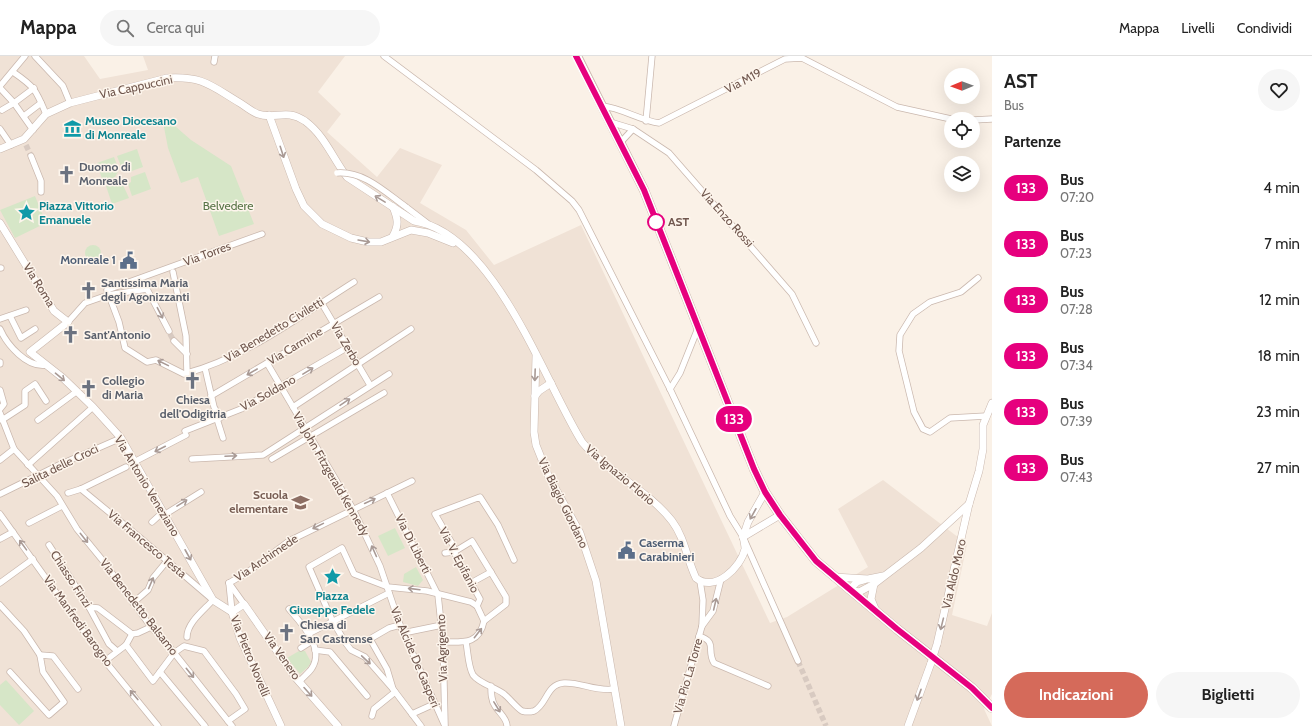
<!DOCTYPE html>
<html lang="it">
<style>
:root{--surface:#fff;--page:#f6f6f6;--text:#222;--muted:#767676;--line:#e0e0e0;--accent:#d56a5a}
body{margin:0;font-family:Cabin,sans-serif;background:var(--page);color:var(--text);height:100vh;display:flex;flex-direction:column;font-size:15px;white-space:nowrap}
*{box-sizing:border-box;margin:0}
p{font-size:13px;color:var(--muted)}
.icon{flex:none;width:22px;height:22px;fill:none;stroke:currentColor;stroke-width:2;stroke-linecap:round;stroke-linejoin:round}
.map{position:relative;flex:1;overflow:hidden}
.panel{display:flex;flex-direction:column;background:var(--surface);width:320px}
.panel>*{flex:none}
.badge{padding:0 8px;border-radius:13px;font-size:14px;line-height:26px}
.needle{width:26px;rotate:269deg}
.buttons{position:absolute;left:944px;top:12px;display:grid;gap:8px}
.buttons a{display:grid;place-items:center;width:36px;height:36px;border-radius:50%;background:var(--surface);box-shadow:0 4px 16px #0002;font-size:20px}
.map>.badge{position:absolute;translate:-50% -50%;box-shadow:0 0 0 2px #fff}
h2{padding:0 12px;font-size:15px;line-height:36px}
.round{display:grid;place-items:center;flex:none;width:42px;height:42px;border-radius:21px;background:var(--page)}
.overview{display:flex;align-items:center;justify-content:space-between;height:68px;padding:0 12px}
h1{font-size:19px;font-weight:700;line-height:30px}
.cta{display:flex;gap:8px;margin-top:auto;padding:8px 12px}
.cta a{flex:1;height:46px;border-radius:24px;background:var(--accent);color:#fff;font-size:16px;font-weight:700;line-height:46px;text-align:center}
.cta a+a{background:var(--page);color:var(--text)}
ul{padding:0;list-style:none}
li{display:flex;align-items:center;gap:12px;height:56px;padding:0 12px}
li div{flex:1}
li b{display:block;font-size:15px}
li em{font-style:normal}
li .badge{min-width:44px;font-weight:700;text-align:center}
header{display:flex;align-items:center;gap:24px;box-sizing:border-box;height:56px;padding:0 20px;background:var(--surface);border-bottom:1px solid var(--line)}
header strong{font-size:19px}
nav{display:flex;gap:22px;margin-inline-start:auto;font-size:14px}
.search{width:280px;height:36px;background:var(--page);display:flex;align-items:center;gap:10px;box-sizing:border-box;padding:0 14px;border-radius:22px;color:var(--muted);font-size:15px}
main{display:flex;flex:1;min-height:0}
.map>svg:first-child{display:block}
.residential{fill:#f0e2d6}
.green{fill:#d6e6c7}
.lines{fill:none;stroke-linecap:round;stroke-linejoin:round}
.minor-tunnel{stroke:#d8cac1;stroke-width:5.5;stroke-dasharray:5.5 3;stroke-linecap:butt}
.minor-casing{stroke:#cab8ae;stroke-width:7}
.tertiary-casing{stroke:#cab8ae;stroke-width:8}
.secondary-casing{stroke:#cebaaf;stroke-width:10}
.minor{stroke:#fff;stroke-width:5.5}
.tertiary{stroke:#fff;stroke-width:7}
.secondary{stroke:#fff;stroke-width:8}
.minor-bridge-casing{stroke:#cab8ae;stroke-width:7;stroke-linecap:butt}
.tertiary-bridge-casing{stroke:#cab8ae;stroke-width:8;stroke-linecap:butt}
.minor-bridge{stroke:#fff;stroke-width:5.5}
.tertiary-bridge{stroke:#fff;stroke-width:7}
.oneway{stroke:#a99a95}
.line-casing{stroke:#fff;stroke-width:9}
.line{stroke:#e6007e;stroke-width:6}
.stop-dot{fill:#fff;stroke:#e6007e;stroke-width:2}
.labels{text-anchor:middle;stroke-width:3;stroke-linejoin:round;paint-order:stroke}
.street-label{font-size:12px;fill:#70574e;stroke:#fdf5ec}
.culture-label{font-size:12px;font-weight:bold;fill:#0d838f;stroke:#fdf5ec;text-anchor:start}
.worship-label{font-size:12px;font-weight:bold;fill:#5b616d;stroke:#fdf5ec;text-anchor:start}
.park-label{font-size:12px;fill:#597548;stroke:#fdf5ec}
.stop-label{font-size:12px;font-weight:bold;fill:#70574e;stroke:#fdf5ec;text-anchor:start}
.service-label{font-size:12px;font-weight:bold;fill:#4e5e75;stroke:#fdf5ec;text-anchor:end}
.education-label{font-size:12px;font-weight:bold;fill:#785e54;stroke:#fdf5ec;text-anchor:end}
</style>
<header>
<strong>Mappa</strong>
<div class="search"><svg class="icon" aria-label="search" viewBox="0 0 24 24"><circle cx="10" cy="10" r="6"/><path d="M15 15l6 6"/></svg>Cerca qui</div>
<nav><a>Mappa</a><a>Livelli</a><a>Condividi</a></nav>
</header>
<main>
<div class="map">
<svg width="992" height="670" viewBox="0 0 992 670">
<rect width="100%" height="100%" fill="#faf1e7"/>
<polygon class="residential" points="0,0 84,0 100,23 148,14 143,0 345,0 318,36 341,58 327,76 377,121 400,92 442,109 420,147 466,174 494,209 581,169 770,567 787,561 868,511 838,453 883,424 967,488 952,559 987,570 992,557 992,638 984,653 992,670 0,670"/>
<g class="green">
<polygon points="168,64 191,84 231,110 254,168 219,180 198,121 181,127 168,92 163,66"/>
<polygon points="137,93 143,111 129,116 127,113 122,113 117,100"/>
<polygon points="114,101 119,114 115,121 103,126 97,107"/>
<polygon points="145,116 151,133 132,140 128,128 131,126 131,121"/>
<polygon points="117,126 119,129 123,129 129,142 112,148 106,130"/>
<polygon points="35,140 46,167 15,182 0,154"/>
<circle cx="93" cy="197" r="8"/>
<polygon points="395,472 405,492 388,500 378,480"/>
<polygon points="416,511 423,524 418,530 403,526 404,518"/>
<polygon points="299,595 305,595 311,606 308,611 300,618 287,602"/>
<polygon points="6,624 34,655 19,669 0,649 0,629"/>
</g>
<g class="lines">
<g class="minor-tunnel">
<polyline points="26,89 31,100"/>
<polyline points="170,278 174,285"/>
<polyline points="798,605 826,670"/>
</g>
<defs>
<g id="minor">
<polyline points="35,0 63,30 70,47"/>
<polyline points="384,0 536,114 572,145 579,154 670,333 730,460 743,481 798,605"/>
<polyline points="214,6 215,0"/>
<path d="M13,16C35,31 36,34 46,58"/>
<polyline points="0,30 25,0"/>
<polyline points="0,32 14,47 33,74"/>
<path d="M602,50C622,52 639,64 659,67L785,3L802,2L897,51L951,63"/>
<polyline points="2,54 14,47 34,32"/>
<polyline points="24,60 41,47"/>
<polyline points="973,64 992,63"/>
<polyline points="646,65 652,0"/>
<polyline points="610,66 633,73 669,97 792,238 816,287"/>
<polyline points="0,73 11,89"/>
<polyline points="620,87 633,73"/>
<polyline points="31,100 41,125 41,136"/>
<polyline points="406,151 427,167"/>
<path d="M262,178L107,234L119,266L125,292L147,306L156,304L184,318C247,301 300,260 354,226"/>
<polyline points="0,212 1,212"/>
<polyline points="173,216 186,280 187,317"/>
<polyline points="978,222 961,236 930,246 913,258 900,279 899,295 914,356 923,373 930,376 950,362 986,360"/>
<polyline points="321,246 370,329"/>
<polyline points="10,260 21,282 35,273"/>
<polyline points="0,263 26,254"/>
<polyline points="68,266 85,247 108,239 147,233 169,275"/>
<path d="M0,273C7,289 27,312 46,309"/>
<polyline points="174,285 187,298"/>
<polyline points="0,306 0,308"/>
<polyline points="267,307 353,453 380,510 400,569 445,670"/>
<polyline points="205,312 214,351 220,362"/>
<polyline points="670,333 680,317 698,272"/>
<polyline points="0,334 4,348 0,353"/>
<polyline points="211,340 379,241"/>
<polyline points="293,351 411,273"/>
<polyline points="0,357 14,393 57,440 77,473 104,506 151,571 164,584 232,670"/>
<polyline points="217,363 223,382"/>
<polyline points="2,364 25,349 25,335 35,328 46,345"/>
<polyline points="38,364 76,336"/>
<polyline points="185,375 241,353 348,291"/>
<polyline points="192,403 263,399 389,318"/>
<polyline points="272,403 384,337"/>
<polyline points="0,404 14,393"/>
<polyline points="134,406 186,379"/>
<polyline points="28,409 93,351"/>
<path d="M81,433L138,480L213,544C203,555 187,567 187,581"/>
<polyline points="68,437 81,433 126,411"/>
<polyline points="387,437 438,539 443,586 445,668"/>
<polyline points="0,438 59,409 121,382"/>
<polyline points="0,458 105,605 158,670"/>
<polyline points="164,459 201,436"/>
<polyline points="152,466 163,456"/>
<polyline points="29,467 62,450"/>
<polyline points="0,483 13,476"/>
<polyline points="49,489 89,551 109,588 117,595"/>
<polyline points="445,497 454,496 472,485 506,541 506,548 484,565"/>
<polyline points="0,527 33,503"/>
<polyline points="229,527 248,516 289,485 412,425"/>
<polyline points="229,527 232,556"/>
<polyline points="229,527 244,548"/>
<polyline points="471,527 491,516"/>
<polyline points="133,547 148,534 153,522 167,505"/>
<polyline points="0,549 24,575 40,599 43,616 64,646 49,659 10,616"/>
<polyline points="477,550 480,543 454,496 453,489 435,458 480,441 498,469 514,504"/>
<polyline points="89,551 98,552 132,578"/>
<path d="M289,553C301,567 325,592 312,612C309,617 303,621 299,626"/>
<polyline points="400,569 389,572 370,583 387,613 393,633 421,670"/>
<polyline points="702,570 713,555 721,523"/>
<polyline points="310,577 389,537"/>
<polyline points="403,577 442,569"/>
<path d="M699,580C718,586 706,594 714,607L768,630"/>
<path d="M466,586C468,596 468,610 473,619C480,628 495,631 504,638C510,643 516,651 522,655C526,656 530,656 534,655C547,649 546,628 564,627C581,626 596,636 614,633"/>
<polyline points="126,589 153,625 174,597 184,590 204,595 236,638 245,653 228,665"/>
<polyline points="301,592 312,585"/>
<polyline points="315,594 330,596 367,640"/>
<polyline points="40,599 53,600 78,633"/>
<polyline points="105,605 126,589 132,578 138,577 151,571"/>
<polyline points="160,616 205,670"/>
<path d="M491,630C491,637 491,644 495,650C499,657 507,662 507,670"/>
<path d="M393,633L365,601L351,594L345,586L332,564L309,511L342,492L354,518L388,531L427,535L471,546L477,550L484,565C479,589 463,586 443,586"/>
<polyline points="412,658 434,648"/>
<polyline points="372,660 374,653 395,636"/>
<polyline points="674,670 702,570 703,544 700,525"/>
</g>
<g id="tertiary">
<polyline points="269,59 296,133 304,150 322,168 351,182 368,186 381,186 411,174 428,177 453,187"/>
<path d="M0,93L24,83L46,58L70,47L167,22C203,20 210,29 240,47C245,50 252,56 258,58C275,64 286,52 305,65C325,80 332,101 347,121L414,165C494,177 544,325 582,386C607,416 649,435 672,465C685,482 687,504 696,522C715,537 741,511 745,493C745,489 744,485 743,481"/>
<polyline points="0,167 54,255 68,266 30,296 63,322 93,351 121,382 213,544 232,556"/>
<path d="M393,180C399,169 398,163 393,151"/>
<polyline points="536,300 534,376 536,389 548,419 580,477 596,525 621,670"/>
<polyline points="535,340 539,335 551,327"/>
<polyline points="743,481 748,466 765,436"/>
<polyline points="743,481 780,459"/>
<polyline points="834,521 868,523 883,520"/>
<polyline points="864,524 857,526 849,534 859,536 874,528"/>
<polyline points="876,555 871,543 874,528 921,492 969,448"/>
<polyline points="232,556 244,548 295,621 338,670"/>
<polyline points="232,556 240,582 281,670"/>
<polyline points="937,588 969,448 979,415 983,393 983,369 992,347"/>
<polyline points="908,670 931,607"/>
</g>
<polyline id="secondary" points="577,0 644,134 754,413 765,436 780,459 816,505 897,573 972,632 992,652"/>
</defs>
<use href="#minor" class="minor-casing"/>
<use href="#tertiary" class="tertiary-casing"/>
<use href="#secondary" class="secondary-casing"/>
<use href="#minor" class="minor"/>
<use href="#tertiary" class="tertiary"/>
<use href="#secondary" class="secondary"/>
<defs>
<path id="minor-bridge" d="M337,117C364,115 385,136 406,151"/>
<polyline id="tertiary-bridge" points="931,607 937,588"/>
</defs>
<use href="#minor-bridge" class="minor-bridge-casing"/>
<use href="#tertiary-bridge" class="tertiary-bridge-casing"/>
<use href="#minor-bridge" class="minor-bridge"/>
<use href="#tertiary-bridge" class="tertiary-bridge"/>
</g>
<defs><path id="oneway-shaft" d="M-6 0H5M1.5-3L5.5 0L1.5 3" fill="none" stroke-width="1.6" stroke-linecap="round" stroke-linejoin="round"/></defs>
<g class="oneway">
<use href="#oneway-shaft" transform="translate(282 96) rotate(72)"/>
<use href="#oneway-shaft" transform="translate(380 143) rotate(-149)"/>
<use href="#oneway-shaft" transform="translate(364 185) rotate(10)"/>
<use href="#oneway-shaft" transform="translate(160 257) rotate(63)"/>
<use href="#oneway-shaft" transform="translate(163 307) rotate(-154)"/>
<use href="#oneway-shaft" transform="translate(308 315) rotate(-31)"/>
<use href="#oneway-shaft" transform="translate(252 316) rotate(150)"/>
<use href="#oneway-shaft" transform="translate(535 319) rotate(92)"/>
<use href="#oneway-shaft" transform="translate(60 321) rotate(40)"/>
<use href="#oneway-shaft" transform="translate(345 346) rotate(-34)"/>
<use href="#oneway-shaft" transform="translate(160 393) rotate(153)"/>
<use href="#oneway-shaft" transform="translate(231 400) rotate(-3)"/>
<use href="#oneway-shaft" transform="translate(370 445) rotate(-25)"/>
<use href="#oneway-shaft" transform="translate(182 447) rotate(-32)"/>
<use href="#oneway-shaft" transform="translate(753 458) rotate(119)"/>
<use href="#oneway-shaft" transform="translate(318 470) rotate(154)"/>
<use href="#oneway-shaft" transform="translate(84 482) rotate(51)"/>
<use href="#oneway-shaft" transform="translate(23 489) rotate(-126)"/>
<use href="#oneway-shaft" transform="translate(374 495) rotate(-114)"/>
<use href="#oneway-shaft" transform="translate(188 499) rotate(61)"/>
<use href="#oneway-shaft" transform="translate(151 527) rotate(-67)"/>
<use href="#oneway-shaft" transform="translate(414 533) rotate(-173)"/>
<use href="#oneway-shaft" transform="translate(715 548) rotate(-77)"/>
<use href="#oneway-shaft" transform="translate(942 568) rotate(104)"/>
<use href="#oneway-shaft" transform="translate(478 577) rotate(-52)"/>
<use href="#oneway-shaft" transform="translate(366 604) rotate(43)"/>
<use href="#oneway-shaft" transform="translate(190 617) rotate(51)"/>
<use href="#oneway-shaft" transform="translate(308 636) rotate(48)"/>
<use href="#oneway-shaft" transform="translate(134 639) rotate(-130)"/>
<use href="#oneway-shaft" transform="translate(919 639) rotate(110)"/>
<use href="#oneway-shaft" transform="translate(497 651) rotate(58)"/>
</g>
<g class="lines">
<defs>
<polyline id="line" points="576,0 644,134 754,413 765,436 780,459 816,505 897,573 972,632 992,652"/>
</defs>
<use href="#line" class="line-casing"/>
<use href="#line" class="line"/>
</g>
<defs>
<symbol id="museum-bare" viewBox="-9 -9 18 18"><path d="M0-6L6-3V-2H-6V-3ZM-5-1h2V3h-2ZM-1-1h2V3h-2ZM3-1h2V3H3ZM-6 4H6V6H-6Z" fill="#0f9aa8" stroke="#fdf5ec" stroke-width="2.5" paint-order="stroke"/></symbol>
<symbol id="church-bare" viewBox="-9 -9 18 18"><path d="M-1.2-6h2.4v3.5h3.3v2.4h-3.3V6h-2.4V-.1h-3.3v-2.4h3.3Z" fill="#6b7280" stroke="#fdf5ec" stroke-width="2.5" paint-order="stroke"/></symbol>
<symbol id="sight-bare" viewBox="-9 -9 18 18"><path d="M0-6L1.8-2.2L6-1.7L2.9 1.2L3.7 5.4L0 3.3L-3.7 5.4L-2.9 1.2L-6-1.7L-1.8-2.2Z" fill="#0f9aa8" stroke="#fdf5ec" stroke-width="2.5" paint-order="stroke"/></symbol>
<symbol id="civic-bare" viewBox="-9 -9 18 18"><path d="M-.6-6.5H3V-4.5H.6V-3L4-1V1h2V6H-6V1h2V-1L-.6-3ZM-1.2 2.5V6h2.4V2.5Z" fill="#5c6f8a" stroke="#fdf5ec" stroke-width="2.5" paint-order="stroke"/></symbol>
<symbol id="school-bare" viewBox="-9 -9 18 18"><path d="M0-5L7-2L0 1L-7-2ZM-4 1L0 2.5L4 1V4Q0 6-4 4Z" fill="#8d6e63" stroke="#fdf5ec" stroke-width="2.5" paint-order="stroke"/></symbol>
</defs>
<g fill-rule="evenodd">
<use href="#museum-bare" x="60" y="60" width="25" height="25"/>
<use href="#church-bare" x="54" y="106" width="25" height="25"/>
<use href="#sight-bare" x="14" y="144" width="25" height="25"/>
<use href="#civic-bare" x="116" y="192" width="25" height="25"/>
<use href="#church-bare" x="76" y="222" width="25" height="25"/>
<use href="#church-bare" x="58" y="266" width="25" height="25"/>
<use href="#church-bare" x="180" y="312" width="25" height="25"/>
<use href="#church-bare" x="76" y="320" width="25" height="25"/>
<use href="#school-bare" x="288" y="434" width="25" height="25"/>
<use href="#civic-bare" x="614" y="482" width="25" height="25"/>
<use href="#sight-bare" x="320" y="508" width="25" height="25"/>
<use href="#church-bare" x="274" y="564" width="25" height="25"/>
</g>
<circle class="stop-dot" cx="656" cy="166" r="8"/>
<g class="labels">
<g class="street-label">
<text transform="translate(743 25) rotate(-28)" y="4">Via M19</text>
<text transform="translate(136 31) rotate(-12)" y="4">Via Cappuccini</text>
<text transform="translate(727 162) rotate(48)" y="4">Via Enzo Rossi</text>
<text transform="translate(207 198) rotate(-20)" y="4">Via Torres</text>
<text transform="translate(39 229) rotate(58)" y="4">Via Roma</text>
<text transform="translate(274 274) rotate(-31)" y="4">Via Benedetto Civiletti</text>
<text transform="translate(346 288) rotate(59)" y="4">Via Zerbo</text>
<text transform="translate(295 290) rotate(-31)" y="4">Via Carmine</text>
<text transform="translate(268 337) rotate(-29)" y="4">Via Soldano</text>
<text transform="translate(60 410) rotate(-26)" y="4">Salita delle Croci</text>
<text transform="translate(331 418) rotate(60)" y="4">Via John Fitzgerald Kennedy</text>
<text transform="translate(620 419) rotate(40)" y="4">Via Ignazio Florio</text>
<text transform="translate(147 430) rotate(59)" y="4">Via Antonio Veneziano</text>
<text transform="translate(563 447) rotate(64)" y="4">Via Biagio Giordano</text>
<text transform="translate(147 488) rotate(40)" y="4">Via Francesco Testa</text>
<text transform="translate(413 488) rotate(63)" y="4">Via Di Liberti</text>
<text transform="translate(266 502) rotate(-34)" y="4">Via Archimede</text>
<text transform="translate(459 504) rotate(62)" y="4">Via V. Epifanio</text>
<text transform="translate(954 518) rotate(-77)" y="4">Via Aldo Moro</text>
<text transform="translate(71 523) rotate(57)" y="4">Chiasso Finzi</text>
<text transform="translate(139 551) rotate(52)" y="4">Via Benedetto Balsamo</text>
<text transform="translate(78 565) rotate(54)" y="4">Via Manfredi Barogno</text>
<text transform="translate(442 592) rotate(-92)" y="4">Via Agrigento</text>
<text transform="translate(250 600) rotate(68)" y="4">Via Pietro Novelli</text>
<text transform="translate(282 600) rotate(55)" y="4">Via Venero</text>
<text transform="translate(415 601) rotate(67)" y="4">Via Alcide De Gasperi</text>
<text transform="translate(688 620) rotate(-74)" y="4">Via Pio La Torre</text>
</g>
<g class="culture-label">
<text x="85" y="69">Museo Diocesano<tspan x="85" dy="14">di Monreale</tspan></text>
<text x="39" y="154">Piazza Vittorio<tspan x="39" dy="14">Emanuele</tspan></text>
<text x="332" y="544" text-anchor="middle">Piazza<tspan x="332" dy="14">Giuseppe Fedele</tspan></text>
</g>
<g class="worship-label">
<text x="79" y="115">Duomo di<tspan x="79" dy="14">Monreale</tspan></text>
<text x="101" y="231">Santissima Maria<tspan x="101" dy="14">degli Agonizzanti</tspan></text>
<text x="84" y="283">Sant'Antonio</text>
<text x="102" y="329">Collegio<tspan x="102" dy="14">di Maria</tspan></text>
<text x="193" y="348" text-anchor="middle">Chiesa<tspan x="193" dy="14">dell'Odigitria</tspan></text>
<text x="300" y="573">Chiesa di<tspan x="300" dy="14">San Castrense</tspan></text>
</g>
<g class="park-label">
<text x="228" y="154">Belvedere</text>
</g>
<g class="stop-label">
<text x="668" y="170">AST</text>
</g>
<g class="service-label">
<text x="116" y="208">Monreale 1</text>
<text x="639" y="491" text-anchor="start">Caserma<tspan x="639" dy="14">Carabinieri</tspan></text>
</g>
<g class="education-label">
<text x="288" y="443">Scuola<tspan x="288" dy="14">elementare</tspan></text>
</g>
</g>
</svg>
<div class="buttons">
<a><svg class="needle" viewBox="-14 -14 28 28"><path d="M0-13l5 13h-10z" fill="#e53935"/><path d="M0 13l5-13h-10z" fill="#767676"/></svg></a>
<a><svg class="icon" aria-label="locate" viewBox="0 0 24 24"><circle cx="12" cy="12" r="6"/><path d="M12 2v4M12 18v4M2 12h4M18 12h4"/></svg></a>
<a><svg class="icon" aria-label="layers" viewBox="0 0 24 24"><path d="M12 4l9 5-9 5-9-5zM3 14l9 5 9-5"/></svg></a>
</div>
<b class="badge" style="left:734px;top:363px;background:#e6007e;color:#fff">133</b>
</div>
<section class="panel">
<div class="overview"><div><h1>AST</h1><p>Bus</p></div><a class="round"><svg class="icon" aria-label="heart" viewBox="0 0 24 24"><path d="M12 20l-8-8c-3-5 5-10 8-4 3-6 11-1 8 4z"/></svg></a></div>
<h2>Partenze</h2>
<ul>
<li><span class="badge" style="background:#e6007e;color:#fff">133</span><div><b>Bus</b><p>07:20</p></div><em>4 min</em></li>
<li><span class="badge" style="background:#e6007e;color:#fff">133</span><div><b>Bus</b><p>07:23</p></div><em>7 min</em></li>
<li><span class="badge" style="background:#e6007e;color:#fff">133</span><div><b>Bus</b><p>07:28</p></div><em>12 min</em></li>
<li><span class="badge" style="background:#e6007e;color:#fff">133</span><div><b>Bus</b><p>07:34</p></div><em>18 min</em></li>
<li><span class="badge" style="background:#e6007e;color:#fff">133</span><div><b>Bus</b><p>07:39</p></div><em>23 min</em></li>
<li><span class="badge" style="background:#e6007e;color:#fff">133</span><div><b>Bus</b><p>07:43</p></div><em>27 min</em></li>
</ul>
<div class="cta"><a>Indicazioni</a><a>Biglietti</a></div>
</section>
</main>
